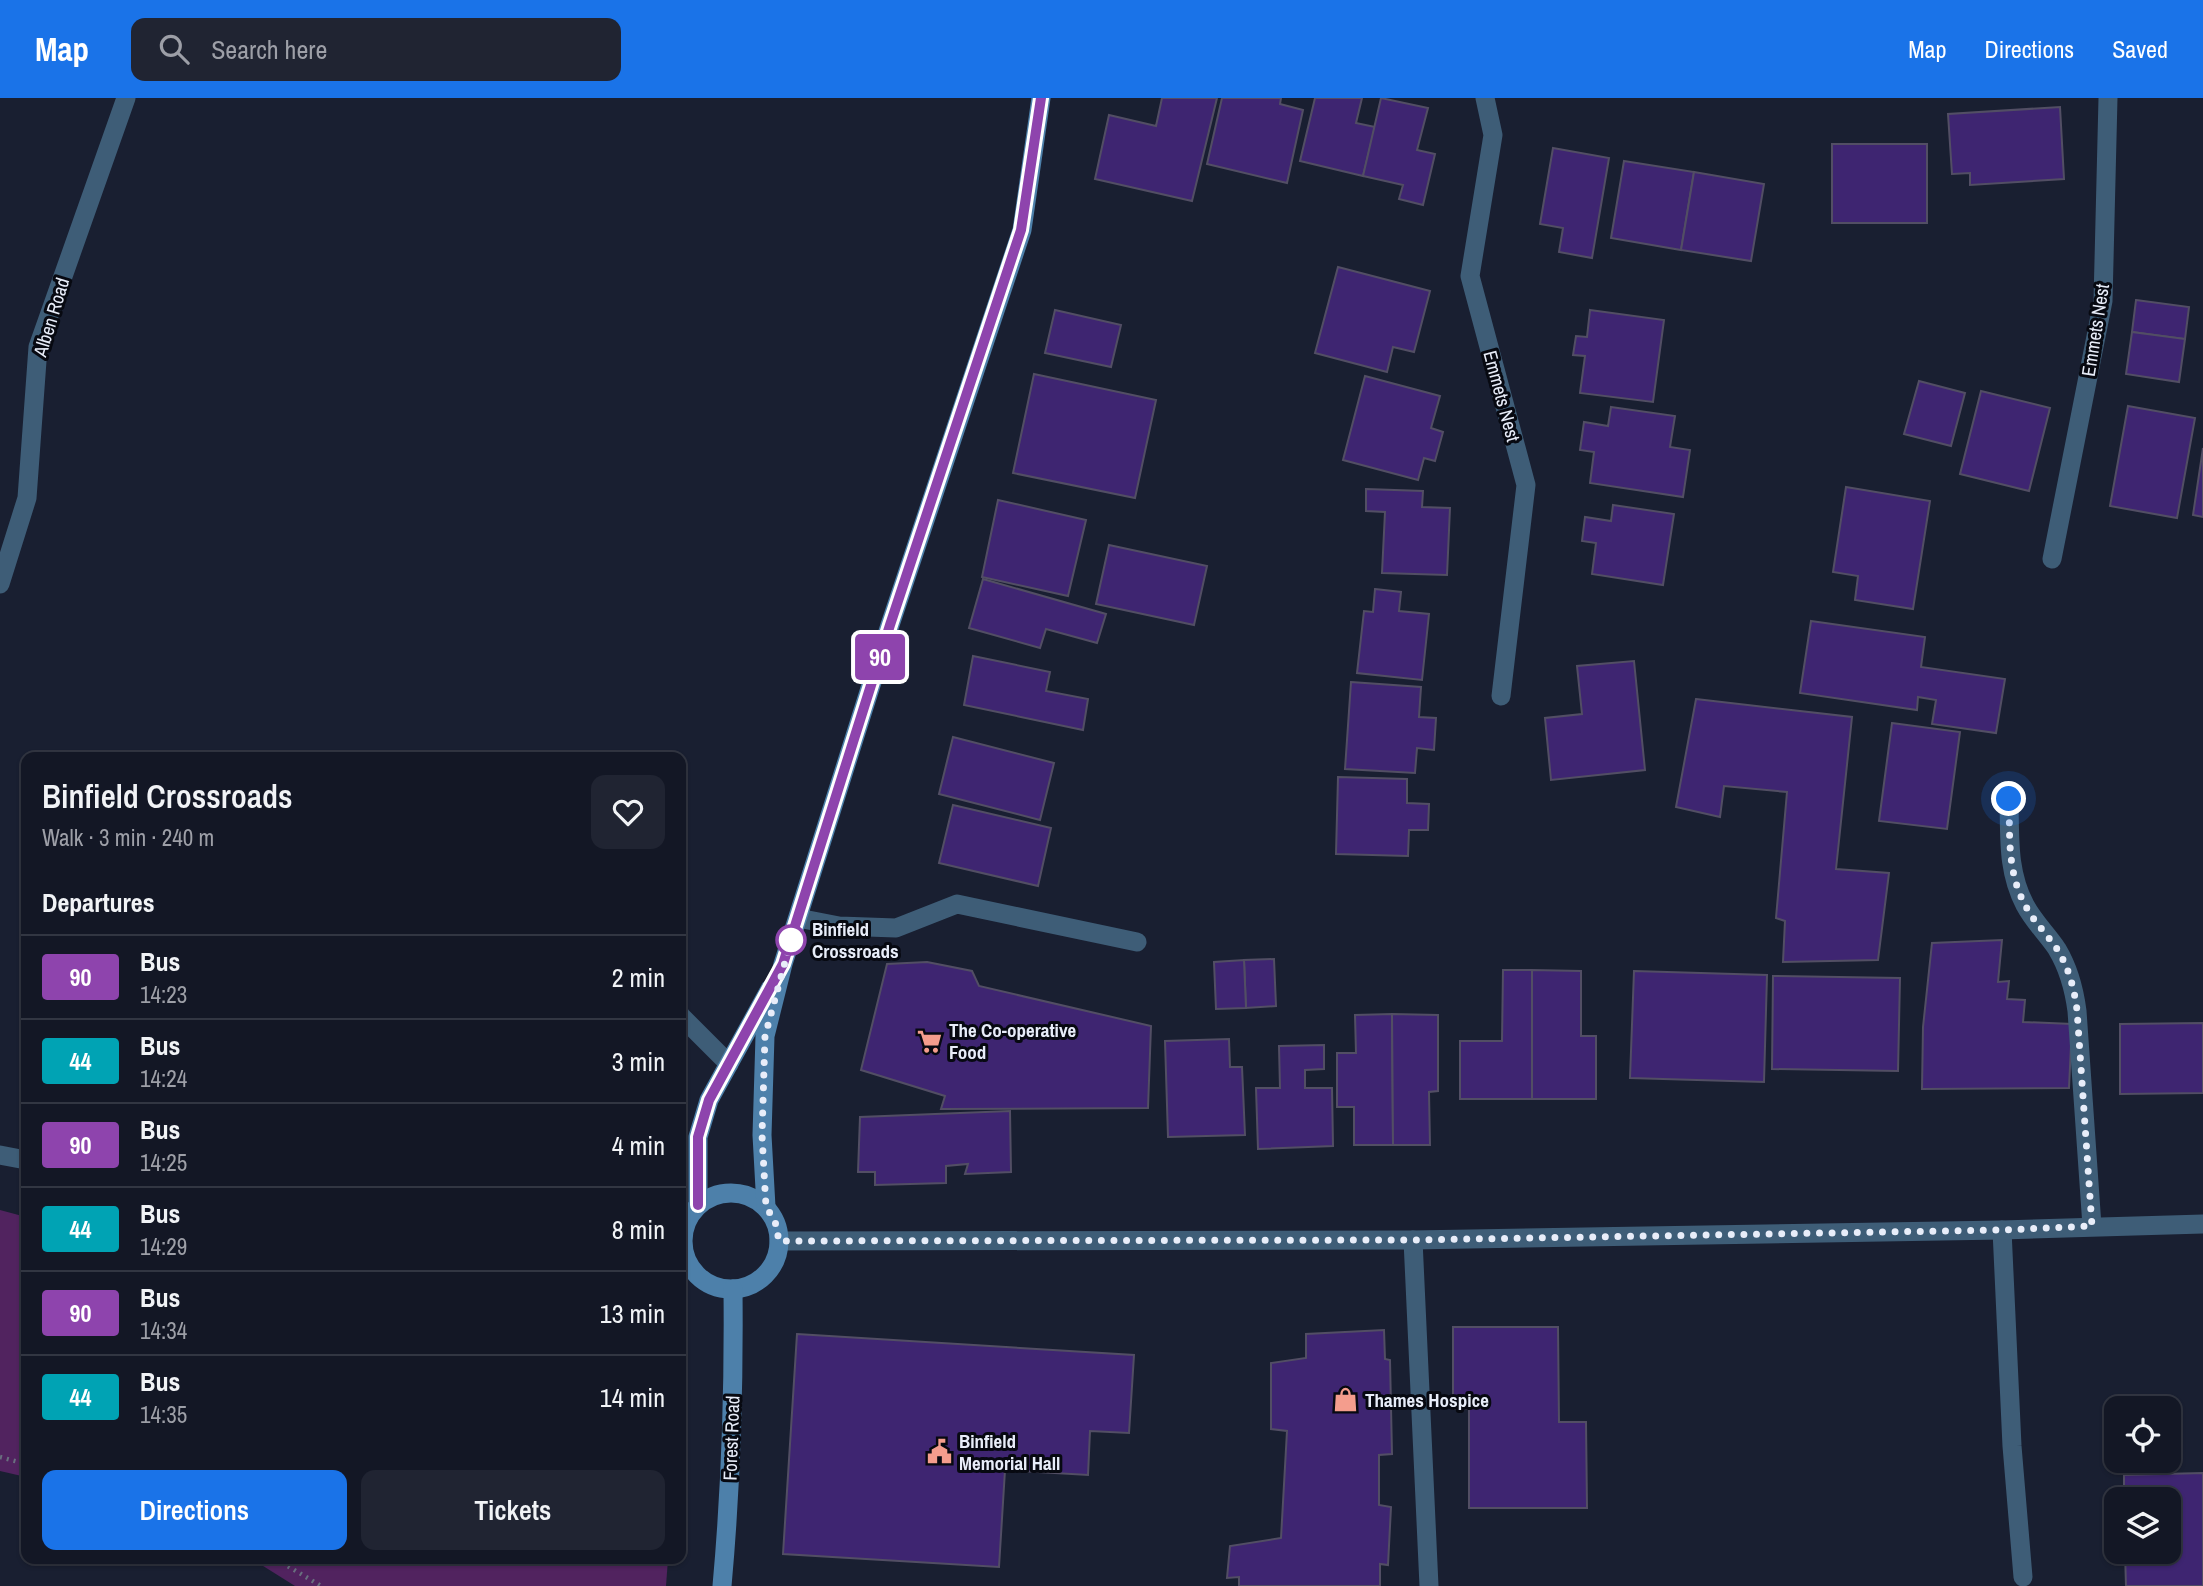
<!DOCTYPE html>
<meta charset="utf-8">
<style>
:root{--surface:#131725;--page:#202432;--text:#f1f3f6;--muted:#9d9fa7;--line:#323642;--accent:#1a73e8}
body{margin:0;font-family:"Archivo Narrow",sans-serif;background:var(--page);color:var(--text);height:100vh;display:flex;flex-direction:column;font-size:26px;white-space:nowrap}
*{box-sizing:border-box;margin:0}
p{font-size:23px;color:var(--muted)}
.icon{flex:none;width:38px;height:38px;fill:none;stroke:currentColor;stroke-width:2;stroke-linecap:round;stroke-linejoin:round}
.map{position:relative;flex:1;overflow:hidden}
.side{position:absolute;left:21px;top:654px;width:665px;height:812px;display:flex;flex-direction:column;background:var(--surface);border-radius:14px;box-shadow:0 2px 5px #0004,0 0 0 2px var(--line)}
.side>*{flex:none}
.badge{padding:0 14px;border-radius:5px;font-size:24px;line-height:46px}
.buttons{position:absolute;left:2104px;top:1298px;display:grid;gap:14px}
.buttons a{display:grid;place-items:center;width:77px;height:77px;border-radius:14px;background:var(--surface);box-shadow:0 2px 5px #0004,0 0 0 2px var(--line);font-size:35px}
.you{position:absolute;width:35px;height:35px;margin:-18px;border:5px solid #fff;border-radius:50%;background:#1a73e8;box-shadow:0 0 0 10px #1a73e833}
.map>.badge{position:absolute;translate:-50% -50%;box-shadow:0 0 0 4px #fff}
h2{padding:0 21px;font-size:26px;line-height:63px}
.round{display:grid;place-items:center;flex:none;width:74px;height:74px;border-radius:14px;background:var(--page)}
.summary{display:flex;align-items:center;justify-content:space-between;height:119px;padding:0 21px}
h1{font-size:33px;font-weight:600;line-height:52px}
.button{display:flex;gap:14px;margin-top:auto;padding:14px 21px}
.button a{flex:1;height:80px;border-radius:14px;background:var(--accent);color:#fff;font-size:28px;font-weight:600;line-height:80px;text-align:center}
.button a+a{background:var(--page);color:var(--text)}
ul{padding:0;list-style:none}
li{display:flex;align-items:center;gap:21px;height:84px;padding:0 21px;border-top:2px solid var(--line)}
li div{flex:1}
li b{display:block;font-size:26px}
li em{font-style:normal}
li .badge{min-width:77px;font-weight:700;text-align:center}
header{display:flex;align-items:center;gap:42px;box-sizing:border-box;height:98px;padding:0 35px;background:var(--accent);color:#fff}
header strong{font-size:33px}
nav{display:flex;gap:38px;margin-inline-start:auto;font-size:24px}
.search{width:490px;height:63px;background:var(--page);display:flex;align-items:center;gap:18px;box-sizing:border-box;padding:0 24px;border-radius:14px;color:var(--muted);font-size:26px}
.map>svg:first-child{display:block}
.green{fill:#51235f}
.building{fill:#3e2571;stroke:#524e64;stroke-width:2}
.lines{fill:none;stroke-linecap:round;stroke-linejoin:round}
.path{stroke:#696f7f;stroke-width:4.5;stroke-dasharray:2 5;stroke-linecap:butt}
.service{stroke:#3e5d77;stroke-width:19}
.minor{stroke:#3e5d77;stroke-width:19}
.tertiary{stroke:#3e5d77;stroke-width:19}
.secondary{stroke:#4d80aa;stroke-width:19}
.line-casing{stroke:#fff;stroke-width:16}
.line{stroke:#8e44ad;stroke-width:10}
.walk{stroke:#e8edf9;stroke-width:7;stroke-dasharray:0 12.6}
.stop-dot{fill:#fff;stroke:#8e44ad;stroke-width:3.5}
.labels{text-anchor:middle;stroke-width:6;stroke-linejoin:round;paint-order:stroke}
.street-label{font-size:19px;fill:#e8edf9;stroke:#070911}
.stop-label{font-size:19px;font-weight:bold;fill:#e8edf9;stroke:#070911;text-anchor:start}
.poi-label{font-size:19px;font-weight:bold;fill:#e8edf9;stroke:#070911;text-anchor:start}
</style>
<header>
<strong>Map</strong>
<div class="search"><svg class="icon" aria-label="search" viewBox="0 0 24 24"><circle cx="10" cy="10" r="6"/><path d="M15 15l6 6"/></svg>Search here</div>
<nav><a>Map</a><a>Directions</a><a>Saved</a></nav>
</header>
<div class="map">
<svg width="2203" height="1488" viewBox="0 0 2203 1488">
<rect width="100%" height="100%" fill="#191f31"/>
<g class="green">
<polygon points="0,1112 26,1119 26,1379 0,1373"/>
<polygon points="252,1461 668,1461 666,1488 295,1488"/>
</g>
<g class="building">
<polygon points="1162,0 1217,0 1192,103 1095,81 1109,17 1156,28"/>
<polygon points="1222,0 1281,0 1280,6 1303,12 1287,85 1207,66"/>
<polygon points="1315,0 1362,0 1356,25 1375,29 1363,78 1300,63"/>
<polygon points="1381,0 1428,10 1417,52 1435,56 1423,107 1399,101 1403,87 1363,78"/>
<polygon points="2060,9 2064,81 1970,87 1970,75 1952,76 1948,16"/>
<rect x="1832" y="46" width="95" height="79"/>
<polygon points="1553,50 1609,60 1592,160 1559,154 1563,130 1540,126"/>
<polygon points="1624,63 1694,74 1681,152 1611,140"/>
<polygon points="1694,74 1764,86 1751,163 1681,152"/>
<polygon points="1338,169 1430,193 1414,254 1393,249 1387,274 1315,255"/>
<polygon points="2136,202 2189,209 2185,241 2132,234"/>
<polygon points="1055,212 1121,227 1111,269 1045,255"/>
<polygon points="1590,212 1664,222 1653,304 1580,295 1585,258 1573,257 1576,238 1587,239"/>
<polygon points="2132,234 2185,241 2179,284 2126,276"/>
<polygon points="1034,276 1156,302 1135,400 1013,375"/>
<polygon points="1365,278 1440,298 1431,330 1443,334 1435,363 1424,360 1418,382 1343,362"/>
<polygon points="1919,283 1965,295 1951,348 1904,336"/>
<polygon points="1981,293 2050,310 2029,393 1960,376"/>
<polygon points="2128,308 2195,320 2177,420 2110,408"/>
<polygon points="1611,309 1675,318 1670,349 1690,352 1683,399 1590,385 1594,354 1580,352 1584,324 1608,328"/>
<polygon points="2203,350 2203,419 2193,417"/>
<polygon points="1846,389 1930,403 1913,511 1855,502 1858,478 1833,474"/>
<polygon points="1366,391 1423,393 1422,409 1450,410 1447,477 1382,475 1385,414 1366,413"/>
<polygon points="998,402 1086,422 1068,498 982,479"/>
<polygon points="1613,407 1674,416 1663,487 1592,476 1596,445 1582,443 1585,419 1611,423"/>
<polygon points="1109,447 1207,468 1194,527 1096,506"/>
<polygon points="983,481 1106,516 1097,545 1046,531 1040,550 969,530"/>
<polygon points="1375,491 1401,494 1399,513 1429,516 1422,582 1357,575 1364,513 1373,514"/>
<polygon points="1811,523 1925,539 1921,569 2005,581 1996,635 1932,626 1936,602 1918,599 1917,612 1800,595"/>
<polygon points="973,558 1050,574 1046,593 1088,601 1083,632 964,607"/>
<polygon points="1634,563 1645,672 1551,682 1545,620 1582,616 1577,568"/>
<polygon points="1351,584 1421,589 1419,619 1436,620 1434,652 1417,650 1415,675 1345,671"/>
<polygon points="1696,601 1852,619 1836,771 1889,775 1878,862 1783,864 1785,823 1776,820 1787,694 1724,688 1720,719 1676,709"/>
<polygon points="1892,625 1960,634 1947,731 1879,723"/>
<polygon points="953,639 1054,665 1040,722 939,696"/>
<polygon points="1338,679 1407,681 1407,705 1429,706 1428,732 1409,732 1408,758 1336,756"/>
<polygon points="953,707 1051,730 1038,788 939,765"/>
<polygon points="2002,842 1998,884 2009,883 2007,901 2025,902 2023,924 2072,926 2069,990 1922,991 1923,929 1932,845"/>
<polygon points="1274,861 1276,908 1246,910 1244,862"/>
<polygon points="1244,862 1246,910 1216,911 1214,864"/>
<polygon points="927,864 972,873 979,888 1151,928 1148,1010 941,1011 945,998 861,972 887,866"/>
<polygon points="1503,872 1532,872 1532,1001 1460,1001 1460,943 1502,943"/>
<polygon points="1532,872 1581,873 1581,938 1596,938 1596,1001 1532,1001"/>
<polygon points="1634,873 1767,877 1764,984 1630,980"/>
<polygon points="1773,878 1900,880 1898,973 1772,971"/>
<polygon points="1392,916 1393,1047 1354,1047 1354,1009 1337,1009 1337,955 1356,955 1355,917"/>
<polygon points="1392,916 1438,917 1438,993 1429,994 1430,1047 1393,1047"/>
<polygon points="2203,925 2203,995 2120,996 2120,926"/>
<polygon points="1229,941 1230,969 1242,969 1245,1037 1168,1039 1165,943"/>
<polygon points="1324,947 1324,971 1305,972 1305,990 1332,990 1333,1048 1258,1051 1256,990 1280,990 1279,948"/>
<polygon points="1010,1013 1011,1074 965,1076 968,1066 946,1068 946,1085 875,1087 875,1074 858,1074 860,1019"/>
<polygon points="1453,1229 1558,1229 1559,1324 1586,1324 1587,1410 1469,1410 1469,1311 1453,1311"/>
<polygon points="1384,1232 1385,1261 1390,1262 1392,1356 1379,1357 1379,1407 1391,1409 1388,1467 1380,1466 1380,1488 1239,1488 1239,1479 1227,1480 1230,1448 1281,1440 1287,1333 1271,1331 1271,1265 1306,1260 1306,1236"/>
<polygon points="797,1236 1134,1257 1129,1335 1090,1333 1088,1377 1005,1372 999,1469 783,1456"/>
<polygon points="2203,1375 2203,1488 2126,1488 2125,1454 2168,1454 2168,1402 2124,1402 2124,1377"/>
</g>
<g class="lines">
<g class="path">
<polyline points="0,1359 26,1366"/>
<polyline points="276,1461 321,1488"/>
</g>
<g class="service">
<path d="M2009,701C2010,738 2007,773 2025,807C2034,824 2047,836 2057,851C2069,871 2074,890 2077,913L2092,1128"/>
<polyline points="798,820 839,828 896,830 957,806 1137,844"/>
<polyline points="681,918 729,966"/>
<polyline points="2002,1132 2012,1348 2023,1479"/>
<polyline points="1413,1142 1429,1488"/>
</g>
<g class="minor">
<polyline points="1485,0 1493,37 1470,178 1526,387 1501,598"/>
<polyline points="2052,461 2103,203 2108,0"/>
<polyline points="0,486 27,400 38,249 126,0"/>
</g>
<g class="tertiary">
<polyline points="0,1057 26,1062"/>
<polyline points="779,1143 1413,1142 2002,1132 2203,1126"/>
<polyline points="681,1148 682,1148"/>
</g>
<g class="secondary">
<circle cx="731" cy="1143" r="48"/>
<polyline points="698,1107 698,1039 709,1002 770,891"/>
<polyline points="766,1109 762,1037 765,938 783,866 890,527 1022,132 1041,0"/>
<path d="M722,1488C731,1389 734,1290 733,1191"/>
</g>
</g>
<g class="lines">
<defs>
<polyline id="line" points="698,1107 698,1039 709,1002 783,866 890,527 1021,132 1041,0"/>
</defs>
<use href="#line" class="line-casing"/>
<use href="#line" class="line"/>
<path class="walk" d="M791,842L765,938L762,1037L766,1109L775,1123L779,1143L1413,1142L2002,1132L2092,1128L2077,912C2074,890 2069,870 2057,851C2047,836 2034,824 2025,807C2007,773 2010,739 2009,701"/>
</g>
<defs>
<symbol id="supermarket-bare" viewBox="-9 -9 18 18"><path d="M-6-5.5h2.5l.6 2H6L4.5 2H-2.5L-4.4-4H-6ZM-1.5 3.2a1.3 1.3 0 1 0 .1 0ZM3 3.2a1.3 1.3 0 1 0 .1 0Z" fill="#f49d8d" stroke="#070911" stroke-width="2.5" paint-order="stroke"/></symbol>
<symbol id="shop-bare" viewBox="-9 -9 18 18"><path d="M-5-2.5h2.3a2.7 3.5 0 0 1 5.4 0H5L5.5 6h-11ZM-1.5-2.5h3a1.5 2.3 0 0 0-3 0Z" fill="#f49d8d" stroke="#070911" stroke-width="2.5" paint-order="stroke"/></symbol>
<symbol id="civic-bare" viewBox="-9 -9 18 18"><path d="M-.6-6.5H3V-4.5H.6V-3L4-1V1h2V6H-6V1h2V-1L-.6-3ZM-1.2 2.5V6h2.4V2.5Z" fill="#f49d8d" stroke="#070911" stroke-width="2.5" paint-order="stroke"/></symbol>
</defs>
<g fill-rule="evenodd">
<use href="#supermarket-bare" x="912" y="926" width="35" height="35"/>
<use href="#shop-bare" x="1328" y="1284" width="35" height="35"/>
<use href="#civic-bare" x="922" y="1336" width="35" height="35"/>
</g>
<circle class="stop-dot" cx="791" cy="842" r="14"/>
<g class="labels">
<g class="street-label">
<text transform="translate(51 219) rotate(-73)" y="7">Alben Road</text>
<text transform="translate(2095 232) rotate(-81)" y="7">Emmets Nest</text>
<text transform="translate(1502 298) rotate(75)" y="7">Emmets Nest</text>
<text transform="translate(731 1340) rotate(-88)" y="7">Forest Road</text>
</g>
<g class="stop-label">
<text x="812" y="838">Binfield<tspan x="812" dy="22">Crossroads</tspan></text>
</g>
<g class="poi-label">
<text x="949" y="939">The Co-operative<tspan x="949" dy="22">Food</tspan></text>
<text x="1365" y="1309">Thames Hospice</text>
<text x="959" y="1350">Binfield<tspan x="959" dy="22">Memorial Hall</tspan></text>
</g>
</g>
</svg>
<div class="buttons">
<a><svg class="icon" aria-label="locate" viewBox="0 0 24 24"><circle cx="12" cy="12" r="6"/><path d="M12 2v4M12 18v4M2 12h4M18 12h4"/></svg></a>
<a><svg class="icon" aria-label="layers" viewBox="0 0 24 24"><path d="M12 4l9 5-9 5-9-5zM3 14l9 5 9-5"/></svg></a>
</div>
<div class="you" style="left:2009px;top:701px"></div>
<b class="badge" style="left:880px;top:559px;background:#8e44ad;color:#fff">90</b>
<section class="side">
<div class="summary"><div><h1>Binfield Crossroads</h1><p>Walk · 3 min · 240 m</p></div><a class="round"><svg class="icon" aria-label="heart" viewBox="0 0 24 24"><path d="M12 20l-8-8c-3-5 5-10 8-4 3-6 11-1 8 4z"/></svg></a></div>
<h2>Departures</h2>
<ul>
<li><span class="badge" style="background:#8e44ad;color:#fff">90</span><div><b>Bus</b><p>14:23</p></div><em>2 min</em></li>
<li><span class="badge" style="background:#00a3b4;color:#fff">44</span><div><b>Bus</b><p>14:24</p></div><em>3 min</em></li>
<li><span class="badge" style="background:#8e44ad;color:#fff">90</span><div><b>Bus</b><p>14:25</p></div><em>4 min</em></li>
<li><span class="badge" style="background:#00a3b4;color:#fff">44</span><div><b>Bus</b><p>14:29</p></div><em>8 min</em></li>
<li><span class="badge" style="background:#8e44ad;color:#fff">90</span><div><b>Bus</b><p>14:34</p></div><em>13 min</em></li>
<li><span class="badge" style="background:#00a3b4;color:#fff">44</span><div><b>Bus</b><p>14:35</p></div><em>14 min</em></li>
</ul>
<div class="button"><a>Directions</a><a>Tickets</a></div>
</section>
</div>
